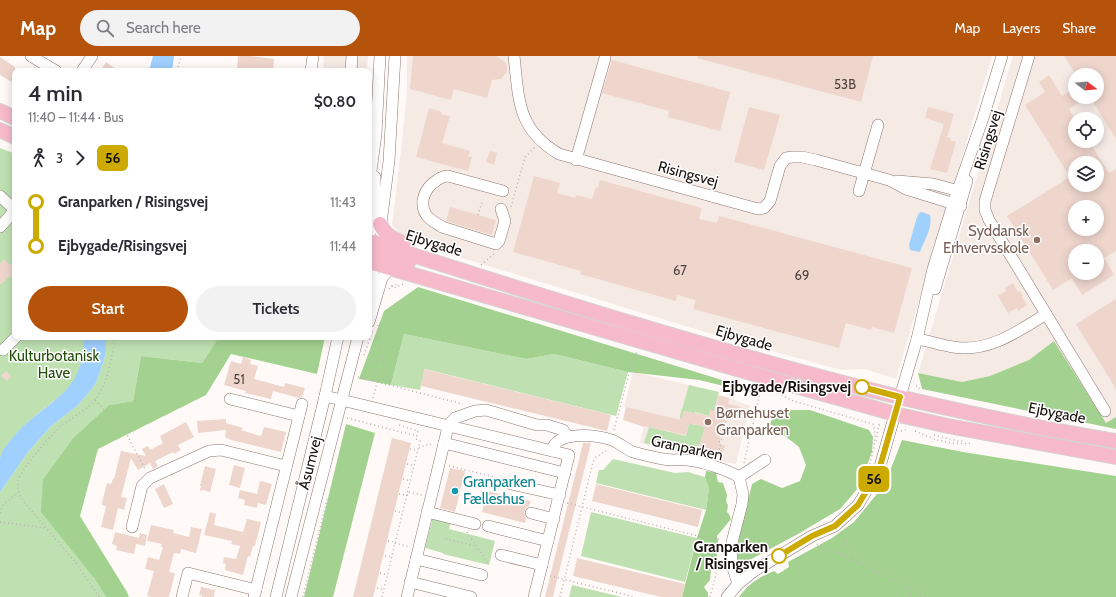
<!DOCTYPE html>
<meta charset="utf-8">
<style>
:root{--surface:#fff;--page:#f2f2f3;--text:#2b2b33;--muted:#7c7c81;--accent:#b45309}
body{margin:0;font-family:Cabin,sans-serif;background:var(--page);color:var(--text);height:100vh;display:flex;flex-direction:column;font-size:15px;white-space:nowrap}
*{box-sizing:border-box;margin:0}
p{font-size:13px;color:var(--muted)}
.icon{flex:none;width:22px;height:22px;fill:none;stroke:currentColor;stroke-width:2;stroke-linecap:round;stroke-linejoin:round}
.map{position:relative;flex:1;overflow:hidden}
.side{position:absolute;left:12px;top:12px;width:360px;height:272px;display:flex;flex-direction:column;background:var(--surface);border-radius:8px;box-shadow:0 2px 10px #0003}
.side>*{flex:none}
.badge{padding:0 8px;border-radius:6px;font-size:14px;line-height:26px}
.needle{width:26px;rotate:106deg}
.controls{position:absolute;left:1068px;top:12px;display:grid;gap:8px}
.controls a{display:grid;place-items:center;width:36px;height:36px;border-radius:50%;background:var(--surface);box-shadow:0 2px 10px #0003;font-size:20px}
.map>.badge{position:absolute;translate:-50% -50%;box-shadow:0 0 0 2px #fff}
.legs{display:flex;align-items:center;gap:6px;height:44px;padding:0 16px;font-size:13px}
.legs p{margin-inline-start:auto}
.overview{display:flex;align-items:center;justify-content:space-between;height:68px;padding:0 16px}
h1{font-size:22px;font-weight:600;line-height:30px}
.cta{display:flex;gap:8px;margin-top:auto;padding:8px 16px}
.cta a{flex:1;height:46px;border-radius:24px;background:var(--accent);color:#fff;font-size:16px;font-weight:600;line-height:46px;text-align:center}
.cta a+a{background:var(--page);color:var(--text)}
ul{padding:0 16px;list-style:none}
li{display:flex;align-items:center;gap:14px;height:44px;font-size:15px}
li i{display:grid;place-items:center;width:6px;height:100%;margin:0 5px;background:currentColor}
li i::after{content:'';width:10px;height:10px;margin:-5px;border:3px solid;border-radius:50%;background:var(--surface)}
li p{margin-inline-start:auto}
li:first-child i{background:linear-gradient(#0000 50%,currentColor 0)}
li:last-child i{background:linear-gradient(currentColor 50%,#0000 0)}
header{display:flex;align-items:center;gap:24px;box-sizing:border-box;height:56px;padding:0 20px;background:var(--accent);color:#fff}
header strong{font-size:19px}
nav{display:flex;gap:22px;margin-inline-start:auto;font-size:14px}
.search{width:280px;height:36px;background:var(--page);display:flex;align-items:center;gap:10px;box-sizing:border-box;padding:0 14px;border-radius:22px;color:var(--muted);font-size:15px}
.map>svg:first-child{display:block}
.built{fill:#f6eae5;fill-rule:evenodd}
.green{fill:#bfe1b2}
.forest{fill:#a3d290}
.water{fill:#a0d0fe}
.building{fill:#eed6cd;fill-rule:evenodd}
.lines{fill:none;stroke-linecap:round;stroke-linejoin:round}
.minor-casing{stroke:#8d7770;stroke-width:12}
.major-casing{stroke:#d5d4d3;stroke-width:16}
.path{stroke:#bab4b1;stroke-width:1.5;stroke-dasharray:1 3;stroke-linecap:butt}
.minor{stroke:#fff;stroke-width:11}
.major{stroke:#f7baca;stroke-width:14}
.line-1-casing{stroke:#fff;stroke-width:9}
.line-1{stroke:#ca0;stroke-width:6}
.education-dot{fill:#8d6e63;stroke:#fff;stroke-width:1.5}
.stop-1-dot{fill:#fff;stroke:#ca0;stroke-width:2}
.culture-dot{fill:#0f9aa8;stroke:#fff;stroke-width:1.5}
.labels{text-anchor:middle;stroke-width:3;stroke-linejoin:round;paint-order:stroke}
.number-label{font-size:13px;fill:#4e423d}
.street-label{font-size:15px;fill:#18100d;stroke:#fff}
.education-label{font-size:15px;fill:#785e54;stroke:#fff;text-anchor:end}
.park-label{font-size:15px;fill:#214c08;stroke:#fff}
.stop-label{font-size:15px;font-weight:bold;fill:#18100d;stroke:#fff;text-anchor:end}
.culture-label{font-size:15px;fill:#0d838f;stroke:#fff;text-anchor:start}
</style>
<header>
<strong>Map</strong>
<div class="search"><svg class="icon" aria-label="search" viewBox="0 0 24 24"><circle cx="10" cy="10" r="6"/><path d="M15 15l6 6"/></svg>Search here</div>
<nav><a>Map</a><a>Layers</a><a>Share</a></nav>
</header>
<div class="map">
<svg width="1116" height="541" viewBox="0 0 1116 541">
<rect width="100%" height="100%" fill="#fffaf8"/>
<g class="built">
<polygon points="324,0 368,0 367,15 323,15"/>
<polygon points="407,0 992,0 896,323 865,313 841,314 718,280 452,199 436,192 400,178 392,169 402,86 407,33"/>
<path d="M1013,0H1116V361L1106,368L1054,285L1029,304L990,320L962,326L918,317ZM1075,19H1097V41H1075ZM1075,63H1097V85H1075ZM1075,107H1097V129H1075ZM1075,151H1097V173H1075ZM1075,195H1097V217H1075Z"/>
<polygon points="633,316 719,336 719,340 729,342 750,350 736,408 682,398 640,387 644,370 667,375 671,362 624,351"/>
</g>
<g class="green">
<path d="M0,92L15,98V281H83C84,295 83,310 76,323C68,335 56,343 45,352C27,366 10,381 0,402Z"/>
<polygon points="404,278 526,303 554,298 628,316 616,360 425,313 420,334 391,329"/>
<polygon points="106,281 219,281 202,307 141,300 133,345 109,349 73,382 43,423 94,522 106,541 0,541 0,436 28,396 50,371 77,350 91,334 96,327 103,307 106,296"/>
<polygon points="689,329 719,336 714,355 710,354 709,360 695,356 694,359 693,357 684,355 682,361 692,368 705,371 700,388 698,388 697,393 690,391 689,396 644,387 649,371 686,380 689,368 681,366 680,360"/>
<polygon points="613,403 675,417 688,416 705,421 709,433 706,454 596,427 599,414 603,414"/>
<polygon points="591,456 697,482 685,526 581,500"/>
<polygon points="433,461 451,466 449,473 495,485 489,509 443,498 443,497 425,492"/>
<polygon points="572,529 622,541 569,541"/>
</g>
<g class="forest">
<polygon points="418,231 745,331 753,337 699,324 628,316 554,298 526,303 404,278 391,329 359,323 384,255"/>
<polygon points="219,281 325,281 317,318 231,298 206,339 98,393 80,460 127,536 129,541 106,541 94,522 41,456 43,423 73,382 109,349 133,345 141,300 202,307"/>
<polygon points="1054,285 1106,367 1116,361 1116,373 922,333 918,317 962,326 990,320 1029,304"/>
<path d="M776,354H810L869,374L873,381L872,396L859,431L840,453L798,478L744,507L739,511C733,489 747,451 752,428L761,423L782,432L800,425L806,409L799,391L770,368Z"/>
<polygon points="346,368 375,377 333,541 304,541"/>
<path d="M902,384L963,396L1116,420V541H739C748,528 759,521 774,515L778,518L789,511L788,506L832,482L854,466L885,428Z"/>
<polygon points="706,415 716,417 718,426 723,427 727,439 726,446 728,449 727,456 729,458 731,463 717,480 719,491 717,497 716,509 711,514 710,524 704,531 708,537 708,541 682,541 697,482 706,454 709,433 705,421"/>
</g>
<g class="water">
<polygon points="153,0 174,0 172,15 149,15"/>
<path d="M922,156L930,159C933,170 924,186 920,196L910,194L909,189L917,161L919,157Z"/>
<path d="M83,281H106V296L103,307L96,327L91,334L77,350L50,371L28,396L0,436C0,426 0,411 0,402C2,393 10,385 15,379C47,343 86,338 83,281Z"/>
</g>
<g class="building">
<polygon points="238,0 250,0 274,3 273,15 237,15"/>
<polygon points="413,0 496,0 506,7 507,10 507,16 501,23 492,24 487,42 454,33 451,44 410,33"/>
<polygon points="698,0 873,0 861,46 697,2"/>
<polygon points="1064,0 1116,0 1116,83 1090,41 1097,41 1097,19 1076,19"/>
<polygon points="0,1 15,11 15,28 0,19"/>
<polygon points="612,4 730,36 720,75 668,61 669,55 602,37"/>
<polygon points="106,6 119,15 100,15"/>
<path d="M1049,19L1062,40L1075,32V41H1088L1069,53L1075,63V85H1089L1109,117L1116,113V195L1104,202L1114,219L1082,239L1072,222L1053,234L1007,160L1070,121L1025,49L1045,36L1039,26ZM1075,107H1097V129H1075ZM1075,151H1097V173H1075ZM1075,195H1097V217H1075Z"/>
<polygon points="749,51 780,59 764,114 734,106"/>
<polygon points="928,51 954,58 947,81 951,82 950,84 956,86 947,117 930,113 944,68 925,62"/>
<polygon points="429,52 442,56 441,58 450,60 442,87 470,95 468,100 472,101 468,115 416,101"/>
<polygon points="490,95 497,97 494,109 486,106"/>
<polygon points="534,120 560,127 557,137 575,142 576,139 592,143 596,131 598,132 600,124 702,152 699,163 717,167 719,160 912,212 894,277 872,271 871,274 846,267 839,292 693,253 696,244 677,239 676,245 580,218 581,215 513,196"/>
<polygon points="450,151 496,164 492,179 446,165"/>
<polygon points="4,203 10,209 15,204 15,225 10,220 0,229 0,208"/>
<polygon points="1013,227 1018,236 1020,235 1023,240 1022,241 1027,249 1018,255 1017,252 1008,257 998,240 1006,235 1005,232"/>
<polygon points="1116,243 1116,333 1076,268"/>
<polygon points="243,301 251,304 250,308 258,310 254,323 284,331 285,327 305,332 302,341 299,342 273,335 271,343 245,337 246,335 224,329 231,305 241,308"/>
<polygon points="424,313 611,359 607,375 421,330"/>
<polygon points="6,315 11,320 7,325 1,320"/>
<polygon points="719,339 729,342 728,348 741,351 739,358 730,355 726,368 724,368 719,388 725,389 722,401 709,399 709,400 696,397 698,388 700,388 705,371 689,367 686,379 644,370 644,371 623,364 626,351 681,364 684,355 709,360 710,354 714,355"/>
<polygon points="226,363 226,367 243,372 241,374 261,380 264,371 286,376 281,396 231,384 225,381 226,374 198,377 197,365"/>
<polygon points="186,366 194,381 178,389 181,394 174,398 173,396 155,405 158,410 153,413 150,407 138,414 131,402 121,441 127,442 124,454 118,452 113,474 101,471 106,450 102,449 102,447 107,427 111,428 113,423 114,423 121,395 146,400 142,393 148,390 150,394 163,387 160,380"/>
<polygon points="392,382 411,387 373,541 353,541"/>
<polygon points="583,387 591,387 558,520 553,541 545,541"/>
<polygon points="234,409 245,412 240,432 229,429"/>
<polygon points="205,410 216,413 210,436 203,434 200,435 200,433 202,430 200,430"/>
<polygon points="450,412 465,415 455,456 440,452"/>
<polygon points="260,425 272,428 266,449 258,447 257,452 244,449 245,444 238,442 240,434 257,438"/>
<polygon points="164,428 173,448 164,452 155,433"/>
<polygon points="596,428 702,454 698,471 592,445"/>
<polygon points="487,435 531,445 529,450 526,452 524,456 526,462 525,467 482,456"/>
<polygon points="210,456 216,458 214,469 243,476 247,463 261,466 255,490 253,490 250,501 248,500 243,519 225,514 226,508 223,507 224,501 236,503 240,490 231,488 232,485 204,479"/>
<polygon points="151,469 174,474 173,477 189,481 191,471 202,473 196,497 181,493 180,498 174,497 169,516 175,517 169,541 152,541 147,540 154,515 145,513 148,501 159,504 163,491 161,491 162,488 147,485"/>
<polygon points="115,476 139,482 140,477 147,479 145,490 136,488 134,498 116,494 117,490 112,488"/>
<polygon points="577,502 685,528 682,541 661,541 573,520"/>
<polygon points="201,531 215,534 214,541 202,541 202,540 199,539"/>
</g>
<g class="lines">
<defs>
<g id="minor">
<polyline points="31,0 56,15"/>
<path d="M514,0C519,44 517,73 559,98L758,153L764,152L770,145L780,110L786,102L792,101H802L816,104L889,124L906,133L961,150"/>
<polyline points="1029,0 985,145 985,154 989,164 1105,355"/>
<polyline points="82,15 92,0"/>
<polyline points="311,15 313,0"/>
<polyline points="351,15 352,0"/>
<polyline points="576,104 605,2"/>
<polyline points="897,125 933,128 963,136"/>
<polyline points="369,130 376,78 380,0"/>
<polyline points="859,135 878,69"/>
<polyline points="0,140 15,154"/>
<path d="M501,153L505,165L499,185L496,188L442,171C438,168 433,166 429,162C419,152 422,137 432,128C437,124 441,120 448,120L503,135"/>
<polyline points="0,171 15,154"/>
<polyline points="380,175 389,105 395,0"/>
<path d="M369,182C373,162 376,141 375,121"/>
<polyline points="935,233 967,125"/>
<polyline points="369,238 376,200"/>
<polyline points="369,266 382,222 387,216 393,213"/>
<path d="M917,283C929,285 941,289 953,291C988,297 1017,276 1046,258"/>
<polyline points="3,294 16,281"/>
<polyline points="325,340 569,399 534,541"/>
<polyline points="900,341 917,283 933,213 953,148 983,62 1002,0"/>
<polyline points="230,343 299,360"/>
<polyline points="444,387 565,417"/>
<path d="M552,395C556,374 596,379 612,384C619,387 626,393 633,396C643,399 653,401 663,403C673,405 678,403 687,404C701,405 728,414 739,421L743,438L742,448L731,490L732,509L738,528"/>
<polyline points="739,421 765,404"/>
<polyline points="511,428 560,439"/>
<polyline points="427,456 475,468"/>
<polyline points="531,457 554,463"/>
<polyline points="488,470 548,485"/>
<polyline points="132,471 142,430 150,422 209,395 221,394 286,410"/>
<polyline points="501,499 542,509"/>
<polyline points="416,503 482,519"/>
<polyline points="410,526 471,541"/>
<polyline points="182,541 188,517 256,534"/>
<polyline points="254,541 302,348"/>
<polyline points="276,541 325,340 338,281"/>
<polyline points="291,541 358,281"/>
<polyline points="407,541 447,375 451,366 455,362 475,355 486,354 537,369 547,369 563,374 568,381"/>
<polyline points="727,541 738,528 754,515 812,480 835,470 858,449 879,414 895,358"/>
</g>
<g id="major">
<polyline points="0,55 15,62"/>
<polyline points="0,74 15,81"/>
<path d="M380,168C385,180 395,184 407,189"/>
<path d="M369,185C544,241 720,297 899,341C971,358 1043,373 1116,385"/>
<polyline points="369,197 377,198 408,207"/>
<polyline points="369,206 771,323 895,358 948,370 1116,401"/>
</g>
</defs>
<use href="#minor" class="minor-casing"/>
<use href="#major" class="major-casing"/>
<g class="path">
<polyline points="177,15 181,0"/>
<polyline points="511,151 525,101 535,91"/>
<polyline points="478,159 482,146"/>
<polyline points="481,209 495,197"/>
<polyline points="392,230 393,232 404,228"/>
<polyline points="389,233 392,230 399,227"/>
<polyline points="378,269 380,291 389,328"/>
<polyline points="364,299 373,274"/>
<polyline points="358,321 463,348"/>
<polyline points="372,325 377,303 382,302"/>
<polyline points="916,330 919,331 919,334"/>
<path d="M778,337L793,345L873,368C878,381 872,400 868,413"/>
<polyline points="373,342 377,326"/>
<polyline points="95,344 126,377 145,413"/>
<polyline points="347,362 417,380"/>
<polyline points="614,374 632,306 635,301 637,296"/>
<polyline points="901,375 908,373"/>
<path d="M915,375C937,385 949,389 973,387"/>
<polyline points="934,379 958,385 963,385"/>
<polyline points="876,385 879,369 881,368"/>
<polyline points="719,386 721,386 725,368"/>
<polyline points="419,392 429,388 434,390"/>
<polyline points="410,393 418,395"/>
<polyline points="717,401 721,386"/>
<polyline points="744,407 761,333"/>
<polyline points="407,408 415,410"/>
<polyline points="449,410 491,420 503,425"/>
<polyline points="403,423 411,425"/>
<polyline points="409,436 422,439"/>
<polyline points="399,438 408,439"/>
<polyline points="567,447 702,481 706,480 722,484"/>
<polyline points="395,455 403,457"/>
<polyline points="0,457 3,449 18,436"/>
<polyline points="0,466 46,472"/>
<polyline points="467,476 489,509"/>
<polyline points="841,477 855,506"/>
<polyline points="446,483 476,490"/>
<polyline points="388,485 396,486"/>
<polyline points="395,487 409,491"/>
<polyline points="817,488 824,494 839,497 926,541"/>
<polyline points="840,498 845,485"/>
<polyline points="385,500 392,501"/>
<polyline points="380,517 388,519"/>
<polyline points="550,520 635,541"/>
<polyline points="377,532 384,534"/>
<path d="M99,541L76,507L23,445C19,438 17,433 18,425C20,414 53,377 62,369C70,364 92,349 96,343C108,325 112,302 115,281"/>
<polyline points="303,541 327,443"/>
<polyline points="382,541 420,385 416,383 418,375 399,369"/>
<polyline points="560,541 593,406 596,401 609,393"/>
<polyline points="710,541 719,508 722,505"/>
<polyline points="909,541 912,534"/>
</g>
<use href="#minor" class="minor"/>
<use href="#major" class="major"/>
</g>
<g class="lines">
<defs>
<polyline id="line-1" points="779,500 812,480 835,470 858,449 879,414 900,341 862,331"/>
</defs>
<use href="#line-1" class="line-1-casing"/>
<use href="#line-1" class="line-1"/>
</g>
<g class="education-dot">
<circle cx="1037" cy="184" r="4"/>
<circle cx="708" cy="366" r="4"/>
</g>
<g class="stop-1-dot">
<circle cx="862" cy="331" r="7"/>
<circle cx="779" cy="500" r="7"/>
</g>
<circle class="culture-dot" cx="455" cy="435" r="4"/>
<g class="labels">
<g class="number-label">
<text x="845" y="33">53B</text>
<text x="680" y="219">67</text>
<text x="802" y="224">69</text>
<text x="239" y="328">51</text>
</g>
<g class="street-label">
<text transform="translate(988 84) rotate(-73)" y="5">Risingsvej</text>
<text transform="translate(688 118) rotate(15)" y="5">Risingsvej</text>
<text transform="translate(434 187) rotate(17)" y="5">Ejbygade</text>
<text transform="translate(744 282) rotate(16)" y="5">Ejbygade</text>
<text transform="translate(1057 357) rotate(11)" y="5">Ejbygade</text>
<text transform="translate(687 392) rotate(12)" y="5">Granparken</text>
<text transform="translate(310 407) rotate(-76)" y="5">Åsumvej</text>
</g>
<g class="education-label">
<text x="1029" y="180">Syddansk<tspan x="1029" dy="17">Erhvervsskole</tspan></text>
<text x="716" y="362" text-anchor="start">Børnehuset<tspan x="716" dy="17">Granparken</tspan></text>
</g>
<g class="park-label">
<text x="54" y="305">Kulturbotanisk<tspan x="54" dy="17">Have</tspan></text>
</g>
<g class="stop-label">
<text x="851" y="336">Ejbygade/Risingsvej</text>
<text x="768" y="496">Granparken<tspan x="768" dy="17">/ Risingsvej</tspan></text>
</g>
<g class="culture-label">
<text x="463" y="431">Granparken<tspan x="463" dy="17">Fælleshus</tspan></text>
</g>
</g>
</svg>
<div class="controls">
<a><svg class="needle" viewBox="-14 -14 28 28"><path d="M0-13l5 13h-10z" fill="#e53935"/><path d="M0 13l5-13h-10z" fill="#7c7c81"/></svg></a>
<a><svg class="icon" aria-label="locate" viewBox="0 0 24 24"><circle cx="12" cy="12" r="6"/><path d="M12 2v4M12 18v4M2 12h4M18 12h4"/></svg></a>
<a><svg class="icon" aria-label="layers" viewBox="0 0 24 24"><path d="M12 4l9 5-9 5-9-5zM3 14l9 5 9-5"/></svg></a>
<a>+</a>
<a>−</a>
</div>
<b class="badge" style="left:874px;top:423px;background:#ca0;color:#111">56</b>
<section class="side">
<div class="overview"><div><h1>4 min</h1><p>11:40 – 11:44 · Bus</p></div><b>$0.80</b></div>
<div class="legs"><svg class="icon" aria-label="walk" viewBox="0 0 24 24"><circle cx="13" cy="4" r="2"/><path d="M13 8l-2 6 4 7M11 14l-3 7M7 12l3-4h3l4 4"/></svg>3<svg class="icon" aria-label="forward" viewBox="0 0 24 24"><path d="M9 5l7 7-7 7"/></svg><b class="badge" style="background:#ca0;color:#111">56</b></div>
<ul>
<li><i style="color:#ca0"></i><b>Granparken / Risingsvej</b><p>11:43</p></li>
<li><i style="color:#ca0"></i><b>Ejbygade/Risingsvej</b><p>11:44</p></li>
</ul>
<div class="cta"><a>Start</a><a>Tickets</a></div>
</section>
</div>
